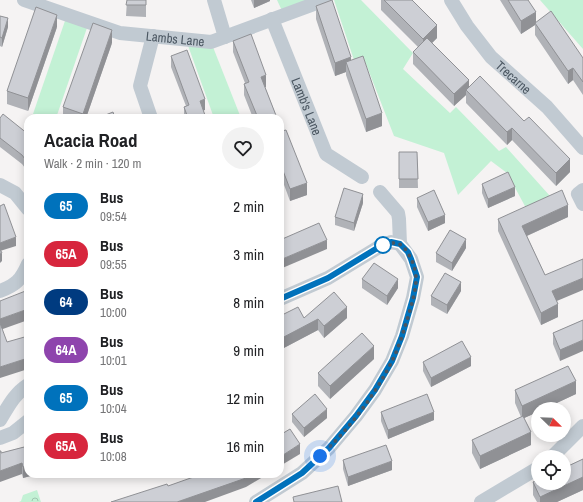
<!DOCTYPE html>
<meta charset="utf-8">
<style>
:root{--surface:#fff;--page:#f2f2f2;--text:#202124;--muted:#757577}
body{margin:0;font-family:"Archivo Narrow",sans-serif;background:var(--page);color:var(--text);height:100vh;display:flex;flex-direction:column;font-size:15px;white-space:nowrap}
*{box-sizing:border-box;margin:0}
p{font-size:13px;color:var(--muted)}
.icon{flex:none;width:22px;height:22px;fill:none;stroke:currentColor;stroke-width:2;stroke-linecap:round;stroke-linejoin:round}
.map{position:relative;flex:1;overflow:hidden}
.details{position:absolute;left:24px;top:114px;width:260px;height:364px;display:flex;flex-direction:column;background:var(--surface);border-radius:12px;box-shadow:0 2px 10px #0003}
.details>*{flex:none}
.badge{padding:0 8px;border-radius:13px;font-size:14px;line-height:26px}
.needle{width:26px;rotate:113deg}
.tools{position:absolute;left:531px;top:402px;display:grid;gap:8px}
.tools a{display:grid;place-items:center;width:40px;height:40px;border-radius:50%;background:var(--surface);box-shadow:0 2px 10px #0003;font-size:20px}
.you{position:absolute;width:20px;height:20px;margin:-10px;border:3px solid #fff;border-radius:50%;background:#1a73e8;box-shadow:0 0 0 6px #1a73e833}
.map>.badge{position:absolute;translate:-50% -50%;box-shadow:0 0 0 2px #fff}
.round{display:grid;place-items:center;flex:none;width:42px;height:42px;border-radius:21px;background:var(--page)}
.head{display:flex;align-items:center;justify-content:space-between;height:68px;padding:0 20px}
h1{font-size:19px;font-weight:700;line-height:30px}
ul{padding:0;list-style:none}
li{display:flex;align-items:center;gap:12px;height:48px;padding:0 20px}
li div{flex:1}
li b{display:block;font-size:15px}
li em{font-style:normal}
li .badge{min-width:44px;font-weight:700;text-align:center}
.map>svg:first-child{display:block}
.grass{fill:#c3f1d5}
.park{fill:url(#park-crowns)}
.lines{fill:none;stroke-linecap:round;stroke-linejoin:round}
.minor{stroke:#c1cad2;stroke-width:14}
.wall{fill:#b0b2b7}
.shaded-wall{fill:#909195}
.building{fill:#cdcfd5;stroke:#909195}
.line-casing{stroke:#fff;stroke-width:9}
.line{stroke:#0072bc;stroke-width:6}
.walk{stroke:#4a5661;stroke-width:4;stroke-dasharray:0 7.2}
.stop-dot{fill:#fff;stroke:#0072bc;stroke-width:2}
.labels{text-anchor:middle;stroke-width:3;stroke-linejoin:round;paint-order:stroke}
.street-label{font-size:13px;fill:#4a5661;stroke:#fff}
</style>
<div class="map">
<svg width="583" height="502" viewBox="0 0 583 502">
<defs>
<pattern id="park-crowns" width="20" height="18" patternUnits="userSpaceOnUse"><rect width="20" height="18" fill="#c3f1d5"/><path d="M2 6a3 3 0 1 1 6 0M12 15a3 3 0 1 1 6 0" fill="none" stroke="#a0c6b0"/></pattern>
</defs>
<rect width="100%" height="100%" fill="#f5f3f3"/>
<g class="grass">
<polygon points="277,0 312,0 284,15"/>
<polygon points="334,0 361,0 413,53 403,69 450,113 456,107 499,151 506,147 550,196 526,208 507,173 491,161 458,195 444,153 394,136 366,64 356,66"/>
<polygon points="540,0 583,0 583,49"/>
<polygon points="67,15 89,22 56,118 43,118 33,114"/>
<polygon points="186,40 211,42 241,118 214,118"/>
</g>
<polygon class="park" points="37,490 41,502 19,502 21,501 23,495"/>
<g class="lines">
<g class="minor">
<path id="s1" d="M24,0L120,33L211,42L325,0"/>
<polyline points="214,0 225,37"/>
<path id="s2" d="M451,0L467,26L491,57L547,107L583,148"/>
<path id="s3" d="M272,19L326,154L362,177"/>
<polyline points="151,118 140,86 153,36"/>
<polyline points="0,185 15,193 28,209"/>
<polyline points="583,190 578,194 583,204"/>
<path d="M0,291C16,285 21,280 28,264"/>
<polyline points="280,299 328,278 379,247 391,242 400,244"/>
<path d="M0,420C8,407 14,394 28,385"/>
<polyline points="0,438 13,433 28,421"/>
<polyline points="552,457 583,426"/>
<polyline points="256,502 302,473 329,448 356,416 375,390 392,361 402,336 413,298 417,277 411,259 400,244 399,219 398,213 380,192"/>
<polyline points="481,502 538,468"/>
</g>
</g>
<g class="wall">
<polygon points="127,0 146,0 146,17 126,16"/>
<polygon points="251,0 270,0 270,1 254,8"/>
<polygon points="381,0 412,0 437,38 432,43 469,88 570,172 556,186 512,140 507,145 466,103 466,95 454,106 413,64 413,52 418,47 381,10"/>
<polygon points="500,0 528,0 536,22 583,58 583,95 573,80 568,84 535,35 535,25 521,34"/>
<polygon points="316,6 351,60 382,126 366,132 346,75 346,72 335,76 316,19"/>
<polygon points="0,16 8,27 2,47 0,46"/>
<polygon points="57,27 28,111 7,104 7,91"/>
<polygon points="233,41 266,87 265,87 277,118 253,118 244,95 244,84 245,83 233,52"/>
<polygon points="112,43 86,118 63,118 63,107"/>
<polygon points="171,56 205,110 203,110 206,118 184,118 184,107 186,106 171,67"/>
<polygon points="0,118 28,134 28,172 22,164 0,147"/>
<polygon points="280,126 307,195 290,201 280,174"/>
<polygon points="399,152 417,152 418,188 399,188"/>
<polygon points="482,184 515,196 488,208 482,193"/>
<polygon points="417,198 445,223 428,231 417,207"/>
<polygon points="363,203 354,231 335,225 335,217"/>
<polygon points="568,217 527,236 557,301 558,317 541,325 498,231 498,219"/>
<polygon points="466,248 452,271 436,262 436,253"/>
<polygon points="362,279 398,288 387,305 362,288"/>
<polygon points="461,291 447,314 431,305 431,296"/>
<polygon points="280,316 304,318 347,318 324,338 318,330 280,350"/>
<polygon points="583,320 560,361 553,344 553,333"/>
<polygon points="374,359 330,399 318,386 318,373"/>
<polygon points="423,362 471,366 431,387 423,371"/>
<polygon points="515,390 576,394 524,418 531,445 480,469 472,453 472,440 521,417 515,403"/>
<polygon points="381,412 434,420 388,439 381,421"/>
<polygon points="292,414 327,418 304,437 292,422"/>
<polygon points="28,446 28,474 38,474 23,478 22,474 1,453"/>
<polygon points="583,459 583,490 557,502 537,502 533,495 533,482"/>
<polygon points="343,460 392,470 348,486 343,469"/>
</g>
<g class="shaded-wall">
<polygon points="254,0 270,0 270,1 254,8"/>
<polygon points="536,12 536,24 535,23 535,25 521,34 521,21"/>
<polygon points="57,15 57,27 28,111 28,98"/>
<polygon points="8,18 8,27 2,47 2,38"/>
<polygon points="437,25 437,38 423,52 423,39"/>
<polygon points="112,30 112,43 86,118 83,118 83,114"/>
<polygon points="351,57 351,70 346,62 346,72 335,76 335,63"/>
<polygon points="573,68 573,80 568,84 568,71"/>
<polygon points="266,75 266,87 261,89 261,77"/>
<polygon points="469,80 469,92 466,90 466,95 454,106 454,94"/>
<polygon points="205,99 205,110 200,112 200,101"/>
<polygon points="382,113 382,126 366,132 366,119"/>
<polygon points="512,128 512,140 507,145 507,132"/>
<polygon points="570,159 570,172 556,186 556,173"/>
<polygon points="307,183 307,195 290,201 290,189"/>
<polygon points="515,187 515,196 488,208 488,199"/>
<polygon points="363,194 363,203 354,231 354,223"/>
<polygon points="568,205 568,217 522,238 522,226"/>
<polygon points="445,215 445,223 428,231 428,222"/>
<polygon points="16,237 16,246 0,251 0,243"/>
<polygon points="466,239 466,248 452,271 452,263"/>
<polygon points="327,240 327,249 280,269 280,260"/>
<polygon points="2,253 2,261 0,263 0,254"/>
<polygon points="583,278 583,290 552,303 552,291"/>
<polygon points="398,279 398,288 387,305 387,296"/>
<polygon points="461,282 461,291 447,314 447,305"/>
<polygon points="558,304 558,317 541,325 541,313"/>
<polygon points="347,307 347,318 324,338 324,326"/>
<polygon points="28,309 28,320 0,330 0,319"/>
<polygon points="318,319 318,330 280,350 280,339"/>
<polygon points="583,340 583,351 560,361 560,350"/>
<polygon points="374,346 374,359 330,399 330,386"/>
<polygon points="471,357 471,366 431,387 431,378"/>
<polygon points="28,358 28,369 0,378 0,367"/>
<polygon points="576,381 576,394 544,409 538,409 538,412 522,419 522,406"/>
<polygon points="327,409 327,418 304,437 304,428"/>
<polygon points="434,412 434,420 388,439 388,430"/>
<polygon points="531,432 531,445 480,469 480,456"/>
<polygon points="300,444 300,454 280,466 280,457"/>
<polygon points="392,461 392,470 348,486 348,477"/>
<polygon points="22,463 22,474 0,482 0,471"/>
<polygon points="28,466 28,474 38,474 23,478 23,467"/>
<polygon points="252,474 268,474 246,487 205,502 177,502"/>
<polygon points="583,477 583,490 557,502 540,502 540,497"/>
</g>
<g class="building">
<polygon points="127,0 146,0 146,5 126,5"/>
<polygon points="332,0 351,57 335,63 316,6"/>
<polygon points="384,0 412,0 437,25 423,39"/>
<polygon points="508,0 528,0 536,12 521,21"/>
<polygon points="36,7 57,15 28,98 7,91"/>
<polygon points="551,11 583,58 583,82 573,68 568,71 535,23"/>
<polygon points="0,16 8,18 2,38 0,37"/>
<polygon points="93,23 112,30 83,114 63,107"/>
<polygon points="251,34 266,75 261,77 277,118 258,118 244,84 249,82 233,41"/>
<polygon points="427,38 469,80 454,94 413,52"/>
<polygon points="187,50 205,99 200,101 206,118 188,118 184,107 189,105 171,56"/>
<polygon points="363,56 382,113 366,119 346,62"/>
<polygon points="480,76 524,121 529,117 570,159 556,173 512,128 507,132 466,90"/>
<polygon points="113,112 115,118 98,118"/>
<polygon points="3,114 28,134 28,163 22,155 0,138 0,118"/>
<polygon points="280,126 282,131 286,130 307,183 290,189 280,163"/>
<polygon points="399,152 417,152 418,179 399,179"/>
<polygon points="508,172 515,187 488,199 482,184"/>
<polygon points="344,188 363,194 354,223 335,217"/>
<polygon points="434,190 445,215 428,222 417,198"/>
<polygon points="562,190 568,205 522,226 545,275 583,259 583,278 552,291 558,304 541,313 498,219"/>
<polygon points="4,204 16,237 0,243 0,206"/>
<polygon points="319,223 327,240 280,260 280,240"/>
<polygon points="450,230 466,239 452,263 436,253"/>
<polygon points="0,249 2,253 0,254"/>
<polygon points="374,263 398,279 387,296 362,279"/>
<polygon points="445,273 461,282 447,305 431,296"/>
<polygon points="28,290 28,309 0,319 0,301"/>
<polygon points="334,292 347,307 324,326 318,319 280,339 280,316 298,307 304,318"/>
<polygon points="583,320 583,340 560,350 553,333"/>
<polygon points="0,323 7,342 28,336 28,358 0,367"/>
<polygon points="362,333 374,346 330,386 318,373"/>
<polygon points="462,341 471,357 431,378 423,362"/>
<polygon points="568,366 576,381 522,406 515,390"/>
<polygon points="315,394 327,409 304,428 292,414"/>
<polygon points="427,394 434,412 388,430 381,412"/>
<polygon points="523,416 531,432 480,456 472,440"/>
<polygon points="290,429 300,444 280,457 280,435"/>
<polygon points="386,445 392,461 348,477 343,460"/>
<polygon points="28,446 28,466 23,467 22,463 0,471 0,451 1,451 1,453"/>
<polygon points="583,459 583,477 540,497 533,482 538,480 538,483 564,483 564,468"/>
<polygon points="202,474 252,474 246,478 177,502 111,502 167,484 168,486"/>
<polygon points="338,486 342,502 294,502 293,497"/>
</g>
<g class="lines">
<defs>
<polyline id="line" points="256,502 302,473 329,448 356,416 375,390 392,361 402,336 413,298 417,277 411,259 408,252 400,244 391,242 379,247 328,278 280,299"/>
</defs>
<use href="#line" class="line-casing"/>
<use href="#line" class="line"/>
<path class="walk" d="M320,456C347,432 377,393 393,359C400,345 404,329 409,314C415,292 421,275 409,255C401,240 393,241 379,247L383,245"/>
</g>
<circle class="stop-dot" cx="383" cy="245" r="8"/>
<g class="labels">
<g class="street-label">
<text dy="5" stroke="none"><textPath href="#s1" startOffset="157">Lambs Lane</textPath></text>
<text dy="5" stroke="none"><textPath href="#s2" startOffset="100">Trecarne</textPath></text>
<text dy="5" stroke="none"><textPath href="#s3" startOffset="94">Lamb's Lane</textPath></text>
</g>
</g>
</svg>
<div class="tools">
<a><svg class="needle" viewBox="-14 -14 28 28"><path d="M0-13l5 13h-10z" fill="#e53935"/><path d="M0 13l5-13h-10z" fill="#757577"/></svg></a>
<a><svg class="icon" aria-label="locate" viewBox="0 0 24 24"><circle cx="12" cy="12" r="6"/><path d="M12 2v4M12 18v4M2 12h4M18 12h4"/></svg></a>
</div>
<div class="you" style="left:320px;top:456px"></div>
<section class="details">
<div class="head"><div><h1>Acacia Road</h1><p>Walk · 2 min · 120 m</p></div><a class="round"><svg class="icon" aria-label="heart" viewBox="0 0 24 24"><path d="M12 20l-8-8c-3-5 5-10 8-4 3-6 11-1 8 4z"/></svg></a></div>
<ul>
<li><span class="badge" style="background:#0072bc;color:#fff">65</span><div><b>Bus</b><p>09:54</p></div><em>2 min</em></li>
<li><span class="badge" style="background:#d7263d;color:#fff">65A</span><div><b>Bus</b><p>09:55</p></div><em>3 min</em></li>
<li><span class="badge" style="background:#003b80;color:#fff">64</span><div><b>Bus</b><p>10:00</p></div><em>8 min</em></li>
<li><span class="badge" style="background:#8e44ad;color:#fff">64A</span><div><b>Bus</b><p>10:01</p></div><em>9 min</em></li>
<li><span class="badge" style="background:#0072bc;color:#fff">65</span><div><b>Bus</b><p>10:04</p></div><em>12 min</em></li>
<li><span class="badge" style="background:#d7263d;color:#fff">65A</span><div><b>Bus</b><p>10:08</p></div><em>16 min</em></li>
</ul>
</section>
</div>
